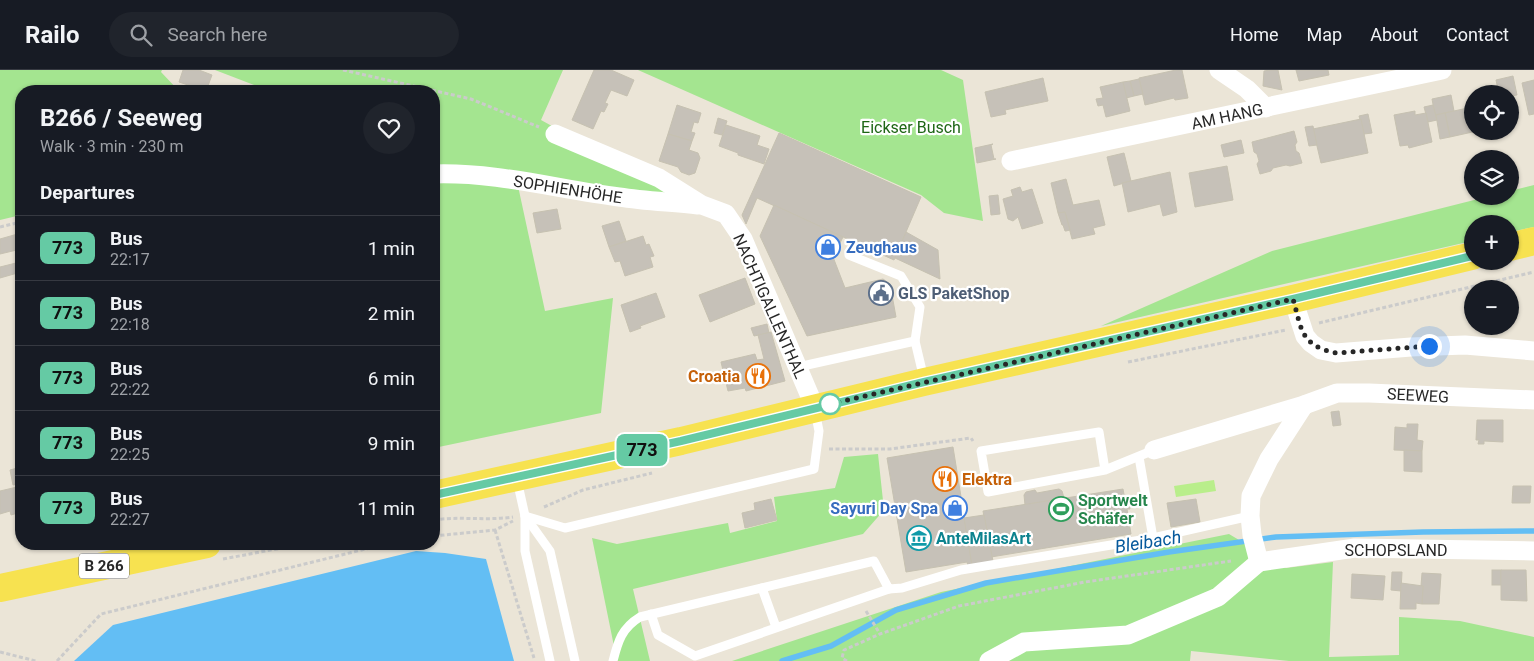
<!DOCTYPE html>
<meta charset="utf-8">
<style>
:root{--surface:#171b24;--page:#20242c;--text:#f1f3f6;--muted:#9ea1a6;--line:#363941}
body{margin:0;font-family:Roboto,sans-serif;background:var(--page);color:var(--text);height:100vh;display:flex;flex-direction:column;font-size:19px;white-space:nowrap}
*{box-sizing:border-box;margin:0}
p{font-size:16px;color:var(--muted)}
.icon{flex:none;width:28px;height:28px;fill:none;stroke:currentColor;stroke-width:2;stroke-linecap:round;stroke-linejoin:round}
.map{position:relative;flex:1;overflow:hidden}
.panel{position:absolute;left:15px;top:15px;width:425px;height:465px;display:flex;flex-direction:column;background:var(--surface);border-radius:20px;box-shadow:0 1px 4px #0004}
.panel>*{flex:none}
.badge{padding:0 10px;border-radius:8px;font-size:18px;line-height:32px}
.controls{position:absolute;left:1464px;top:15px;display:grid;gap:10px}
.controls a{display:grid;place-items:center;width:55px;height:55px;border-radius:50%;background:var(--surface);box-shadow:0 1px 4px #0004;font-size:25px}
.you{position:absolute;width:25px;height:25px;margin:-12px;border:4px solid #fff;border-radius:50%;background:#1a73e8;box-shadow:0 0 0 8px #1a73e833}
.map>.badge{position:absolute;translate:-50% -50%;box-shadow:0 0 0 2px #fff}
h2{padding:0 25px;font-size:19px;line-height:45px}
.round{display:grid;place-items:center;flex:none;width:52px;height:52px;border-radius:26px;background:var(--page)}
.head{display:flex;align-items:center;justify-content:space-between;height:85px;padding:0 25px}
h1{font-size:24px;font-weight:700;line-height:38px}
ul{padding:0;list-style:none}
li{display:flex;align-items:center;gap:15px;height:65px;padding:0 25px;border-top:1px solid var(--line)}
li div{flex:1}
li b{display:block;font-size:19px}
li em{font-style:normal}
li .badge{min-width:55px;font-weight:700;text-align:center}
header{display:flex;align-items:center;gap:30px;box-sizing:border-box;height:70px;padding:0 25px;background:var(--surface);border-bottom:1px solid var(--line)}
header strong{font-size:24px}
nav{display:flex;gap:28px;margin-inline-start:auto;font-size:18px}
.search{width:350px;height:45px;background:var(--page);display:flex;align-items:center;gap:12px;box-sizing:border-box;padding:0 18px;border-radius:28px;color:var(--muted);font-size:19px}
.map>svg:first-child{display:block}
.green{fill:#a4e590}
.pitch{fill:#b9ee8b}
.water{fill:#63bef4}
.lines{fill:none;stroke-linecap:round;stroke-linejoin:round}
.stream{stroke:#63bef4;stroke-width:5.5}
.building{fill:#c6c1b8;stroke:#c6c1b1}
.path{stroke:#cbcbcb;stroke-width:3;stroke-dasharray:4 2.5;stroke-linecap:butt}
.lane{stroke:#fff;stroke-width:9}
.street{stroke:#fff;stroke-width:19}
.primary{stroke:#f7e250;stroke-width:28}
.line-casing{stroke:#fff;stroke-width:11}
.line{stroke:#65caa4;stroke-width:8}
.walk{stroke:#272727;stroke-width:5;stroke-dasharray:0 9}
.stop-dot{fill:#fff;stroke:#65caa4;stroke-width:2.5}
.labels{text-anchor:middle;stroke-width:4.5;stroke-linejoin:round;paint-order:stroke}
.shield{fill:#fff;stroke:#686868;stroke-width:1}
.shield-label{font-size:15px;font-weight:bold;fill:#272727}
.street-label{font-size:16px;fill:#272727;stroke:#fff}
.park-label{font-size:16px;fill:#1e6615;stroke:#fff}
.shop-label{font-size:16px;font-weight:bold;fill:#366cbe;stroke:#fff;text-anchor:start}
.service-label{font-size:16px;font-weight:bold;fill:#4e5e75;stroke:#fff;text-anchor:start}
.food-label{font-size:16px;font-weight:bold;fill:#c56008;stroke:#fff;text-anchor:end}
.leisure-label{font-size:16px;font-weight:bold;fill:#27864d;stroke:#fff;text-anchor:start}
.culture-label{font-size:16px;font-weight:bold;fill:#0d838f;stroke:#fff;text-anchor:start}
.water-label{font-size:18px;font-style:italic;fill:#06599c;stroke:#fff}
</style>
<header>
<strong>Railo</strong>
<div class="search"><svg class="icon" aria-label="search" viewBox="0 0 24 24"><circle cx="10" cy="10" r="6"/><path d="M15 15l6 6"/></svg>Search here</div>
<nav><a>Home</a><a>Map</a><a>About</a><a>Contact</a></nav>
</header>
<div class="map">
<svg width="1534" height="591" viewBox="0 0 1534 591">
<rect width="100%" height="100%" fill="#ebe5d7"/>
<g class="green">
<polygon points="0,0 162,0 161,2 179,21 21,21 21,145 0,150"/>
<polygon points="215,0 563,0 541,50 670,121 666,129 434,98 434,21 264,21 262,18"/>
<polygon points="638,0 941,0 963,10 983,151 944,143 921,125"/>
<polygon points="434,107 518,116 545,241 613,228 601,343 434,378"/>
<polygon points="1534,115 1534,157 1510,162 1510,154 1472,154 1472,171 1101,256 1272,181 1490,126 1510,126 1510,121"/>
<polygon points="878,384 884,440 863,464 633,519 650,591 617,591 592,468 617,474 728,453 730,463 777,451 774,427 835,418 844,387"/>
<polygon points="1229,464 1286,498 1333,492 1329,587 1399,585 1399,547 1460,551 1534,567 1534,591 1289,591 1191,581 1190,591 732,591 941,522"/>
</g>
<polygon class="pitch" points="1214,410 1216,421 1176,427 1174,416"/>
<polygon class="water" points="416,481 445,483 486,489 514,591 74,591 113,555"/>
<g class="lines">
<polyline class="stream" points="782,591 831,576 896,540 986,513 1169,482 1276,467 1423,462 1534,461"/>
</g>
<g class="building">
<polygon points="183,0 199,0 212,5 206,21 179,12"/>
<polygon points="594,0 611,0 634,10 627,26 611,20 605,33 608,34 604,42 601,41 593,59 572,50"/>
<polygon points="1176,0 1182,0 1188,28 1175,30 1174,28 1145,35 1139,8"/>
<polygon points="1270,0 1278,0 1282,20 1263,16 1264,1"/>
<polygon points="1296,0 1328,0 1329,5 1299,11"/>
<polygon points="1513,6 1517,25 1510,26 1510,24 1499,24 1496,10"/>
<polygon points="1043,8 1048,31 1005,40 1006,44 991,47 985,22"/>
<polygon points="1139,9 1143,24 1134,26 1130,11"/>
<polygon points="1534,10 1534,44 1529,45 1522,13"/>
<polygon points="1130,11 1134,26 1126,28 1123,12"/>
<polygon points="1123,12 1130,41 1106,47 1103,35 1098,36 1096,29 1103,28 1100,17"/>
<polygon points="1451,25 1454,41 1435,45 1432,29"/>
<polygon points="677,35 701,43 698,53 694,52 691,62 695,63 692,71 668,64"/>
<polygon points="1433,35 1437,50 1428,52 1424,37"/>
<polygon points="1472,37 1472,61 1477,61 1450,67 1445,43"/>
<polygon points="1415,41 1415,45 1426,43 1432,72 1409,78 1408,75 1400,76 1394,45"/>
<polygon points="1445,43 1450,67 1440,69 1436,45"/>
<polygon points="1368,44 1372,63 1364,64 1359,46"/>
<polygon points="718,48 727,51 722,65 714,63"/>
<polygon points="1361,49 1368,83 1321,93 1313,59"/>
<polygon points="726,55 760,66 757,75 769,79 764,94 738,85 738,83 719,76"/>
<polygon points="1313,56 1317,75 1309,76 1305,57"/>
<polygon points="1294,61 1297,72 1295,75 1296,81 1299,83 1302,93 1290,96 1286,95 1273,98 1271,101 1260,104 1257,94 1259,91 1257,84 1254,82 1252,72"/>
<polygon points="779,63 921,127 894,190 757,128 746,154 742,145"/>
<polygon points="668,64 692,71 689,80 698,83 700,88 695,103 689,105 681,102 678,97 659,91"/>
<polygon points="1241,70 1244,83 1224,87 1221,75"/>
<polygon points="993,74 991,75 994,89 996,89 977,93 975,78"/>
<polygon points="1124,83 1131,111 1114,116 1107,87"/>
<polygon points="1227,96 1233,130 1195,137 1189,103"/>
<polygon points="1170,102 1177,142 1163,146 1160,134 1128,142 1122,113"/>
<polygon points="1066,109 1073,135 1099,130 1105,155 1093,158 1095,164 1072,169 1065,142 1058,143 1051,113"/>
<polygon points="1020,117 1022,122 1032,119 1043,153 1022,159 1018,147 1013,151 1008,149 1003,129 1013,126 1011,120"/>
<polygon points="998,125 1000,144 991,145 989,126"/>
<polygon points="774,135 843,167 833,187 845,218 883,209 890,214 896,247 807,266 760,166"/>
<polygon points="557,139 561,159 537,163 533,143"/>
<polygon points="1065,142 1070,160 1066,161 1065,161 1063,155 1062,155 1058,143"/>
<polygon points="619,151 626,171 609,177 602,156"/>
<polygon points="906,162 938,180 940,209 895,188"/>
<polygon points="21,163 21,179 0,184 0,169"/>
<polygon points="643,166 646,175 649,174 654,186 650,187 653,197 625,206 620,191 615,192 609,177"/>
<polygon points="20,192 21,202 0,208 0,197"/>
<polygon points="745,208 755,234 710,252 699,225"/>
<polygon points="656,223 665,247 640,256 641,258 630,262 621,235"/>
<polygon points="767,254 769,263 754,266 751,258"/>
<polygon points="771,262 785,311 746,321 745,318 728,321 721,292 755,284 757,290 764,289 758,265"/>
<polygon points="1339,341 1341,355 1333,356 1331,342"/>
<polygon points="1477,350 1503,350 1503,372 1484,371 1484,374 1478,374 1479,370 1476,370"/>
<polygon points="1407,354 1418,354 1417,370 1423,371 1422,381 1394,380 1395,357 1407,358"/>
<polygon points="953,377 972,495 968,496 967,492 906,502 887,388"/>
<polygon points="1404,380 1422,381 1422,402 1404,401"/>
<polygon points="21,397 21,413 13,415 10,400"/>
<polygon points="1513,416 1531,416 1530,433 1512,433"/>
<polygon points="17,417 21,442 11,445 10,441 0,444 0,421"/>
<polygon points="1059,419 1062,421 1064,428 1025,435 1024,425 1026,422 1035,420 1037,423"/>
<polygon points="1123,419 1126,435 1129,435 1130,439 1127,439 1131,464 991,487 983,441"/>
<polygon points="771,429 777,450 745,458 742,443 755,440 754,433"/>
<polygon points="1196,429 1200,452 1171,457 1167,433"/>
<polygon points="984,445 993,491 972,495 964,448"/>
<rect x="1492" y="500" width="9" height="15"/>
<polygon points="1501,500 1526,500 1527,531 1501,530"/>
<polygon points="1392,502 1402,502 1401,521 1391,520"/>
<polygon points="1422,503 1441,504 1439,534 1422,534 1423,516 1421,516"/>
<polygon points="1352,504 1385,506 1383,530 1351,528"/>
<polygon points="1401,513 1423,516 1422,534 1416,533 1416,539 1400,539"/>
</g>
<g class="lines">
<g class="path">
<polyline points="343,0 471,29 539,57"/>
<polyline points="0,157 21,152"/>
<polyline points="1319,253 1534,202"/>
<polyline points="1128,292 1286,260"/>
<polyline points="829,379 890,379 971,368 973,371"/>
<polyline points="544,437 583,420 652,403"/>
<path d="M434,450C459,446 486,451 513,447"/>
<polyline points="495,460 534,588"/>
<polyline points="434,466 495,460 513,451"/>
<polyline points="223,489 303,474"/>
<polyline points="866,541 880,564"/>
<polyline points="0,582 36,591"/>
<polyline points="57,591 101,544 386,474"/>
<polyline points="847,591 842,588 844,580 880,564 959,536 1085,512 1231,491"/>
</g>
<g class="lane">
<polyline points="915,271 924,309"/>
<polyline points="798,297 915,271 920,237 901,206 849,185"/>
<polyline points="1139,387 1153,468"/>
<polyline points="1105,400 988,422 981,381 1099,362 1105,400 1154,380"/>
<polyline points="517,410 525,446 525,481 550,591"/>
<polyline points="525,446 565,458 814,399 819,361 815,341"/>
<polyline points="525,446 550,481 575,591"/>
<polyline points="762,518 776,557"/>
<polyline points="651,544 658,565 695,586 889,519"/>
<path d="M613,591C618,571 622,558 640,547L874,491L889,519L902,518L961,500L1153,468L1250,446"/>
</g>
<g class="street">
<polyline points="1219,0 1247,19 1266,38"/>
<polyline points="555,64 659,108 702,135 726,144 743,169 815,338"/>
<polyline points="1011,91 1442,0"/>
<path d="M434,104C496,102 557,119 619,127C645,131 672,132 698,135"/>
<polyline points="1293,229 1305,266 1311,273 1321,280 1336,283 1411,277 1465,275 1534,281"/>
<polyline points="1154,380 1304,335 1337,323 1369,323 1534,330"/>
<polyline points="1259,492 1355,478 1534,481"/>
<polyline points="1259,492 1252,465 1250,446 1251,426 1269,389 1304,335"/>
<polyline points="989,591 1024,572 1128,565 1218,527 1259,492"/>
</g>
<g class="primary">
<polyline points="1510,177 1534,171"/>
<polyline points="434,425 681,371 924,312 1293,229 1472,186"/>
<polyline points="0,518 207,474"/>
</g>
</g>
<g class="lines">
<defs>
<polyline id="line" points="434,425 681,371 924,312 1293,229 1472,186"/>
</defs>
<use href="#line" class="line-casing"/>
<use href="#line" class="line"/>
<path class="walk" d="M830,334L1293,229C1302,260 1300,275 1336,283L1429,276"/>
</g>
<defs>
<symbol id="shop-ring" viewBox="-11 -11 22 22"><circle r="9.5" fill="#fff" stroke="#3f7fe0" stroke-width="1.5"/><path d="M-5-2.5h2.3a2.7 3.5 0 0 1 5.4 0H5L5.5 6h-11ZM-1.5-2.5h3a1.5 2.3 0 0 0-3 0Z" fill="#3f7fe0"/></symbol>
<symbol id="civic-ring" viewBox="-11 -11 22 22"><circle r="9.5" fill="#fff" stroke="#5c6f8a" stroke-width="1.5"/><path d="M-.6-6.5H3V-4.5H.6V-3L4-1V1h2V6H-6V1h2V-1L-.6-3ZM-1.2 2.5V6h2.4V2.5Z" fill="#5c6f8a"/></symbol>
<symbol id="restaurant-ring" viewBox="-11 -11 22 22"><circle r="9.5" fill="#fff" stroke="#e8710a" stroke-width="1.5"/><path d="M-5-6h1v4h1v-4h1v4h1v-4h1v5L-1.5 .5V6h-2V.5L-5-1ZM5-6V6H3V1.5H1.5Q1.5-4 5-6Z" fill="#e8710a"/></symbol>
<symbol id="stadium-ring" viewBox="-11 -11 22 22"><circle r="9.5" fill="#fff" stroke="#2e9e5b" stroke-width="1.5"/><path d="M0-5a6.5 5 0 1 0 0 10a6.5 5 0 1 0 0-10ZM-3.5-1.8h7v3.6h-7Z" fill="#2e9e5b"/></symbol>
<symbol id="museum-ring" viewBox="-11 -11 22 22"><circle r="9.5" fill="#fff" stroke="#0f9aa8" stroke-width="1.5"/><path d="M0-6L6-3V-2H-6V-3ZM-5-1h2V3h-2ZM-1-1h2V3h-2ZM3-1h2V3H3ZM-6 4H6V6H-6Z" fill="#0f9aa8"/></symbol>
</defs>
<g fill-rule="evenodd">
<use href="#shop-ring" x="814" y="163" width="28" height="28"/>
<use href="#civic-ring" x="867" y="209" width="28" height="28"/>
<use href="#restaurant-ring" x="744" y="292" width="28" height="28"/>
<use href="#restaurant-ring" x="931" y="395" width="28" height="28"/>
<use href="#shop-ring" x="941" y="424" width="28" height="28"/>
<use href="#stadium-ring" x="1047" y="425" width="28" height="28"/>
<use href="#museum-ring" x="905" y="454" width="28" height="28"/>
</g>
<circle class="stop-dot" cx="830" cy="334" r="10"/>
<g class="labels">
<rect class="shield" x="79" y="483.5" width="50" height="25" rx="4"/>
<g class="shield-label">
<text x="104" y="501">B 266</text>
</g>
<g class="street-label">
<text transform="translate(1227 46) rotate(-12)" y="6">AM HANG</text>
<text transform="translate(568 119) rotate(9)" y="6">SOPHIENHÖHE</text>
<text transform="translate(770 236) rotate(66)" y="6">NACHTIGALLENTHAL</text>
<text transform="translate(1418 325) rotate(3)" y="6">SEEWEG</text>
<text x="1396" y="486">SCHOPSLAND</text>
</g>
<g class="park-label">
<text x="911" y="63">Eickser Busch</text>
</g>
<g class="shop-label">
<text x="846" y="183">Zeughaus</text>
<text x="938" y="444" text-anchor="end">Sayuri Day Spa</text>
</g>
<g class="service-label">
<text x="898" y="229">GLS PaketShop</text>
</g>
<g class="food-label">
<text x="740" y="312">Croatia</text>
<text x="962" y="415" text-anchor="start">Elektra</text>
</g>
<g class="leisure-label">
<text x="1078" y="436">Sportwelt<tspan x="1078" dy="18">Schäfer</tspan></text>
</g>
<g class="culture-label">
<text x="936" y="474">AnteMilasArt</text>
</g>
<g class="water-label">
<text transform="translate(1148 472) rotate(-9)" y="6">Bleibach</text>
</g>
</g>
</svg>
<div class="controls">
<a><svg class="icon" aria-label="locate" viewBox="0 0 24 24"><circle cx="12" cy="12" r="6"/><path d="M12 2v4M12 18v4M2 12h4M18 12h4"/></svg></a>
<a><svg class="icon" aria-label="layers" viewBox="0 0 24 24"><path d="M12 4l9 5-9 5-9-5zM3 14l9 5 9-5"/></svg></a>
<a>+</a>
<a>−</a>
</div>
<div class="you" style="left:1429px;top:276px"></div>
<b class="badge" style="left:642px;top:380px;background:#65caa4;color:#111">773</b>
<section class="panel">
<div class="head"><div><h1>B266 / Seeweg</h1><p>Walk · 3 min · 230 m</p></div><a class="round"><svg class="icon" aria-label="heart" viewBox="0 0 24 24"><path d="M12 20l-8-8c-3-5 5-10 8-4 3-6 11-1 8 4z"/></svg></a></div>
<h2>Departures</h2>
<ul>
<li><span class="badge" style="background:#65caa4;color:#111">773</span><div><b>Bus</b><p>22:17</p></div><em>1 min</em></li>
<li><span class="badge" style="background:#65caa4;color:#111">773</span><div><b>Bus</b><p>22:18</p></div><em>2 min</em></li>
<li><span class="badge" style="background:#65caa4;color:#111">773</span><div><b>Bus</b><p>22:22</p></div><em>6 min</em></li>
<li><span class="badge" style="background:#65caa4;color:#111">773</span><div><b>Bus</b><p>22:25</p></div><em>9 min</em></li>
<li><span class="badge" style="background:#65caa4;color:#111">773</span><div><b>Bus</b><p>22:27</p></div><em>11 min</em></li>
</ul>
</section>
</div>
